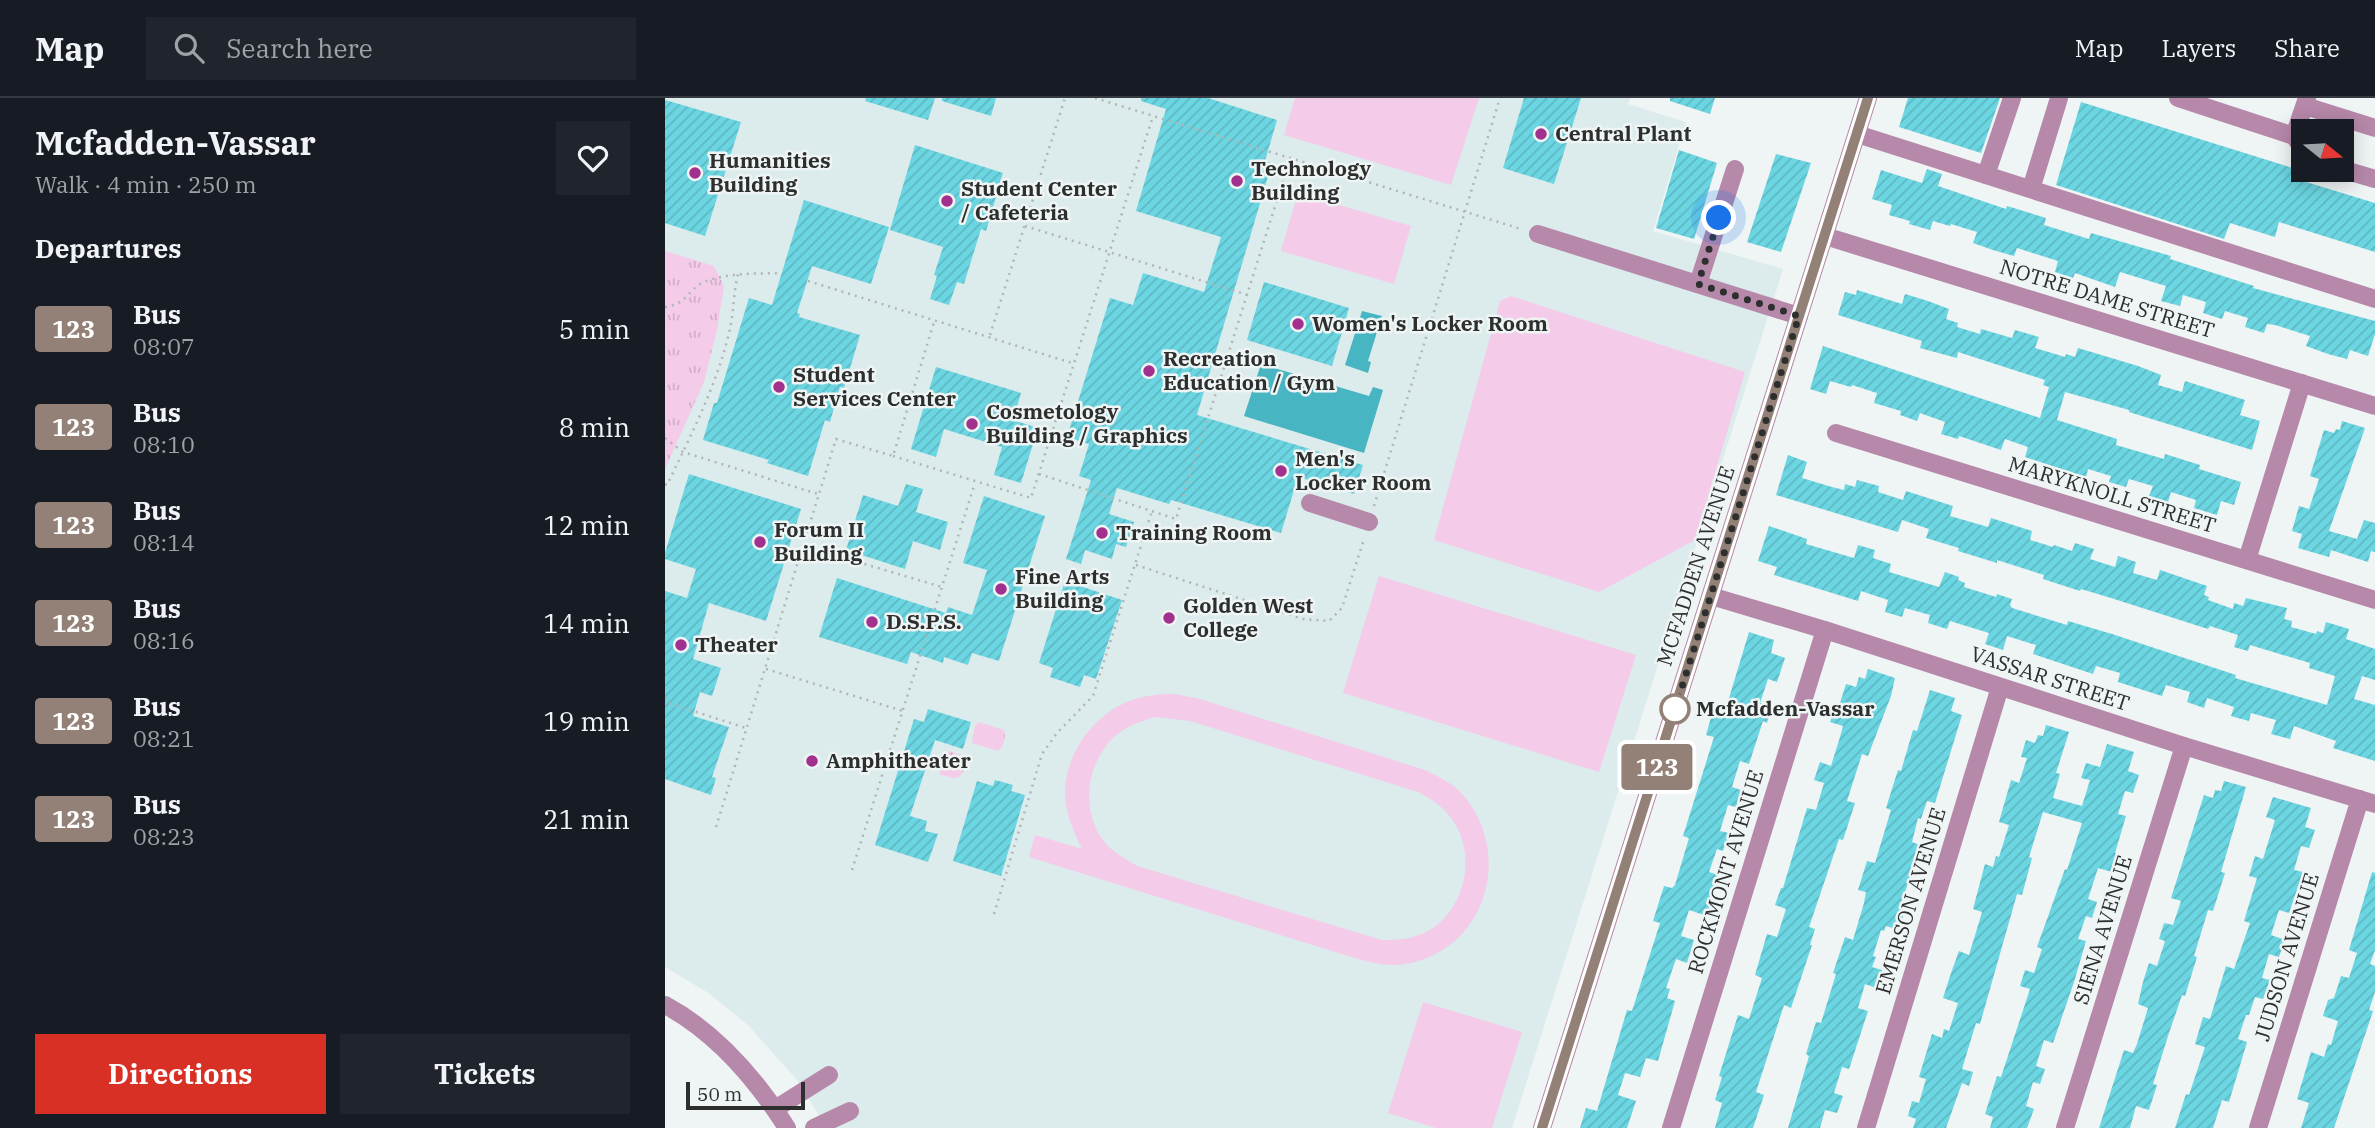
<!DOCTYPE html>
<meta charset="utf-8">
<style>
:root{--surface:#171b24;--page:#20242c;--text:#f1f3f6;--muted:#9ea1a6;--line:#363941;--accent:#d93025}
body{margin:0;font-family:"IBM Plex Serif",serif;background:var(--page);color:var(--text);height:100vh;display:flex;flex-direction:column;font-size:26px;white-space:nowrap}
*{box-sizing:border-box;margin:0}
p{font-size:23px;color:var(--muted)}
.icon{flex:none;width:38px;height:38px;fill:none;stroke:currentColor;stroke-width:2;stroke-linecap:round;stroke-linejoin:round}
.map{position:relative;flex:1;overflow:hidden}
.panel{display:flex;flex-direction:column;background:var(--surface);width:665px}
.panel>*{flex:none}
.badge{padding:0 14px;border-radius:5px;font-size:24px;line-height:46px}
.needle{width:46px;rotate:108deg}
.fabs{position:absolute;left:1626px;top:21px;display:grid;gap:14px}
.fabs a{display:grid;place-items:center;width:63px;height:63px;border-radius:0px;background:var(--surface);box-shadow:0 4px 18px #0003;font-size:35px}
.scale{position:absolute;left:21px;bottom:18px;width:119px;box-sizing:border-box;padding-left:7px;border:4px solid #2d2f2f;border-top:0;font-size:19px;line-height:24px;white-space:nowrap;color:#2d2f2f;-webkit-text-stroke:5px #eff4f4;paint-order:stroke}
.you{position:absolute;width:35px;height:35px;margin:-18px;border:5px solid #fff;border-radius:50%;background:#1a73e8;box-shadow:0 0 0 10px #1a73e833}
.map>.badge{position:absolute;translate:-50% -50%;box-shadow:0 0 0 4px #fff}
h2{padding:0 35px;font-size:26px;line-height:63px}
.round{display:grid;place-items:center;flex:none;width:74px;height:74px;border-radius:0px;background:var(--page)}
.overview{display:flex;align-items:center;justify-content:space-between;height:119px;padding:0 35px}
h1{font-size:33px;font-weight:700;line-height:52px}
.primary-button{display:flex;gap:14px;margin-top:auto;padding:14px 35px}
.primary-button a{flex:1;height:80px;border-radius:0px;background:var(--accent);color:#fff;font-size:28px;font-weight:700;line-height:80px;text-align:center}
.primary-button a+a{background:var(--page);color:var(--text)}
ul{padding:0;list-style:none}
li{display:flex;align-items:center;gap:21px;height:98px;padding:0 35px}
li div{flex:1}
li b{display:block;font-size:26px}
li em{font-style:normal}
li .badge{min-width:77px;font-weight:700;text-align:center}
header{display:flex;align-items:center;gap:42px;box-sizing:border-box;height:98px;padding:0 35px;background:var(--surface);border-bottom:2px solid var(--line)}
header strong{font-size:33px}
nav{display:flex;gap:38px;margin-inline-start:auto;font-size:24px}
.search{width:490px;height:63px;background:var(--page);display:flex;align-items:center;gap:18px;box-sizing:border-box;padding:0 24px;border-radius:0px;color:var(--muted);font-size:26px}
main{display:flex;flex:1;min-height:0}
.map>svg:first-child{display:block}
.built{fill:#dcebec}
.grass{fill:url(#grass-tufts)}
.pitch{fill:#f4cbe9;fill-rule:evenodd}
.water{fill:#47b5c2}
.building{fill:url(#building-hatch)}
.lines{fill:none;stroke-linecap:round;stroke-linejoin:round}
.path{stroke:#b1b5b5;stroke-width:2.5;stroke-dasharray:2 5;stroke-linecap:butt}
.minor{stroke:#b688aa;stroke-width:18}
.line-casing{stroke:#fff;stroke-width:16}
.line{stroke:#938177;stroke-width:10}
.walk{stroke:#2d2f2f;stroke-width:7;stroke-dasharray:0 12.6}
.poi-dot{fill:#a2318e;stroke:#eff4f4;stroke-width:2.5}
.stop-dot{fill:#fff;stroke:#938177;stroke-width:3.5}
.labels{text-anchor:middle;stroke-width:5;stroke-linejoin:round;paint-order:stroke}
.poi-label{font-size:21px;font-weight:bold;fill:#2d2f2f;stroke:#eff4f4;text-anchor:start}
.street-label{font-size:21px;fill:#2d2f2f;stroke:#eff4f4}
.stop-label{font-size:21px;font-weight:bold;fill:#2d2f2f;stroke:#eff4f4;text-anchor:start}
</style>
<header>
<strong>Map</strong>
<div class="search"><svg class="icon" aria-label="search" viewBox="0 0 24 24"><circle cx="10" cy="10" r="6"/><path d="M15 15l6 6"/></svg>Search here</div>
<nav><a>Map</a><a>Layers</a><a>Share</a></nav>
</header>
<main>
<section class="panel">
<div class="overview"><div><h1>Mcfadden-Vassar</h1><p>Walk · 4 min · 250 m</p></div><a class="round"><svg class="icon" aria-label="heart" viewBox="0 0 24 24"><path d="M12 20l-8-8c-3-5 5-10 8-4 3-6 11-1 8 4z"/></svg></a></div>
<h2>Departures</h2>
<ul>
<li><span class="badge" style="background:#938177;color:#fff">123</span><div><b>Bus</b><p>08:07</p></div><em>5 min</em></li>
<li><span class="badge" style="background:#938177;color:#fff">123</span><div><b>Bus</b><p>08:10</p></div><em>8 min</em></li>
<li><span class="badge" style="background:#938177;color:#fff">123</span><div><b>Bus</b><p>08:14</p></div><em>12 min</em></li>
<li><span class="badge" style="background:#938177;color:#fff">123</span><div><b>Bus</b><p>08:16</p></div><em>14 min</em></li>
<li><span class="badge" style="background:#938177;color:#fff">123</span><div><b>Bus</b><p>08:21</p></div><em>19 min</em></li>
<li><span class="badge" style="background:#938177;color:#fff">123</span><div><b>Bus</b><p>08:23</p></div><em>21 min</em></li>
</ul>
<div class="primary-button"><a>Directions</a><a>Tickets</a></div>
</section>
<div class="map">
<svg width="1710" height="1030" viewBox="0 0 1710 1030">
<defs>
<pattern id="grass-tufts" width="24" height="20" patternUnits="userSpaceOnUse" patternTransform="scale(1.75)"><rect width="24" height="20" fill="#f4cbe9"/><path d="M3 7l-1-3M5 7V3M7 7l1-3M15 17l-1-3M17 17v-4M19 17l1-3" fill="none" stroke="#d2afc8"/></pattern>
<pattern id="building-hatch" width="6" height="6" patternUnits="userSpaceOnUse" patternTransform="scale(1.75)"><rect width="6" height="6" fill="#6bd6e2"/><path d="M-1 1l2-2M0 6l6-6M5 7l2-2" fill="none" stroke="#5db8c2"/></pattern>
</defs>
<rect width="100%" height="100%" fill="#eff4f4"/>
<polygon class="built" points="0,0 965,0 963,6 1021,24 988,133 1118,171 847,1030 162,1030 132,982 84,928 45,896 0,869"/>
<g class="grass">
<polygon points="0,153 49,168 59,188 52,232 39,284 0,371"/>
<path d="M314,624L339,632C342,639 338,649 333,653L307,645L310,628Z"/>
<polygon points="285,653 298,658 302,668 294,679 288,680 274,676 277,671 273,667 279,656"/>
</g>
<g class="pitch">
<polygon points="630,0 814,0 786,87 619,37"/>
<polygon points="633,95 746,128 729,186 616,153"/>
<polygon points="846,198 1080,274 1030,442 934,494 769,442 835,203"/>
<polygon points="714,478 971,557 934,674 678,595"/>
<path d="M510,596L535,601L760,672C774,679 789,686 799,698C849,758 820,852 741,866C724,869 709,865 693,861L364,759L370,737L417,751C408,733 400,714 400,694C401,654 430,615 467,602C481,597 495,596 510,596ZM491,619L525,623L753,694C761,698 769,703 776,709C814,742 806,806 765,832C750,841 734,842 717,842L472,768C463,762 453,757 445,750C415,721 419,669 447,641C459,629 475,623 491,619Z"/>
<polygon points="758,904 857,934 827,1030 771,1030 723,1015"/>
</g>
<g class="water">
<polygon points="697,213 717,218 703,263 706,264 703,275 680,267"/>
<polygon points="596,266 704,298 708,289 718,292 699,355 579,318"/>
</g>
<g class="building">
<polygon points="201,0 270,0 263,22 200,3"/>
<polygon points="277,0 331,0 326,18 277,3"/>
<polygon points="476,0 543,0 612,22 600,63 607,65 532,317 698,367 689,396 633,379 616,435 506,402 504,406 452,390 444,416 469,424 461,449 451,446 447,461 420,452 416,466 401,461 426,382 414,378 424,346 402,339 445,200 468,207 478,175 539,194 556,139 471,113 501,11 476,3"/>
<polygon points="859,0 916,0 889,86 838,70"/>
<polygon points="1005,0 1050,0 1045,16 1005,3"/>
<polygon points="1243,0 1335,0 1316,55 1234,29"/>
<polygon points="0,2 76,24 40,138 0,125"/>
<polygon points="1416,4 1631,71 1628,80 1710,105 1710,154 1614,124 1610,139 1565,125 1559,141 1391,87"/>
<polygon points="250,47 338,75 321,133 316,131 299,186 292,184 284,207 265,201 272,178 269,177 278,149 225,132"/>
<polygon points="1014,52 1052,65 1029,141 991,130"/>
<polygon points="1111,56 1146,65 1116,154 1082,144"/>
<polygon points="1262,71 1277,76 1273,88 1341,111 1342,108 1381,120 1379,127 1424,141 1426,135 1506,158 1505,161 1589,188 1588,190 1710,223 1710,236 1703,258 1685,252 1682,261 1663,256 1641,248 1645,238 1610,227 1602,226 1599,235 1580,229 1583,220 1560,213 1557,221 1538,215 1541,204 1518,197 1515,208 1496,203 1501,188 1455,174 1450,189 1410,175 1408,180 1390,174 1393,163 1352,150 1349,158 1328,152 1308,145 1312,134 1286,126 1285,128 1268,123 1265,132 1244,126 1245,123 1224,117 1227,107 1207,101 1216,72 1257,85"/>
<polygon points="139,102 224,129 206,186 147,168 132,215 135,216 134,219 195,237 179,290 175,289 165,324 160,322 143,378 102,365 104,362 38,342 49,305 52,305 84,200 107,207"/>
<polygon points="599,184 684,210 667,268 582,242"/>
<polygon points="1192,192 1237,206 1240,196 1263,203 1284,211 1281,221 1293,225 1292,229 1315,236 1316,231 1347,240 1350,232 1374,239 1370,250 1400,259 1401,256 1410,259 1413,250 1473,268 1496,277 1493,287 1517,294 1520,283 1580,302 1575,317 1595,323 1587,352 1464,314 1464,312 1400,294 1392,322 1452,341 1451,347 1499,361 1500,356 1535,367 1534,371 1576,384 1569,407 1556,403 1552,417 1529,410 1531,402 1506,394 1503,404 1484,398 1488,388 1464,381 1461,389 1444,384 1446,378 1423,371 1421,379 1360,359 1363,349 1340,341 1336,352 1294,338 1293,341 1276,336 1280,324 1255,315 1252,323 1235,317 1236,313 1209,305 1212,295 1187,287 1186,289 1165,283 1161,296 1145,291 1158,248 1375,320 1384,289 1378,287 1380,282 1293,254 1292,260 1255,250 1257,243 1173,217 1180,194 1191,197"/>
<polygon points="271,269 356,295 348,322 373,330 356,385 329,377 337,349 279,331 271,359 246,351"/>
<polygon points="1677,323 1700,330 1664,433 1692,441 1699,422 1710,425 1710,454 1706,453 1703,464 1666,452 1664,459 1633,450 1637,436 1627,433 1634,408 1644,411 1654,381 1645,378 1659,332 1669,335 1671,331 1675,332"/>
<polygon points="1123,357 1142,364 1137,380 1167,389 1179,392 1180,386 1190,389 1192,382 1214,388 1213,394 1238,402 1241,393 1288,408 1285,418 1323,429 1326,420 1367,433 1365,442 1388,449 1389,447 1407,453 1410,445 1429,451 1425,461 1450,469 1453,458 1471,464 1468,475 1492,482 1495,472 1542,488 1539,497 1544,499 1543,502 1568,511 1569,505 1578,508 1581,500 1622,510 1619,521 1627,523 1626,529 1651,536 1652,533 1658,535 1661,524 1684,531 1681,541 1710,551 1710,582 1697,578 1689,601 1710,607 1710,663 1668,650 1671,643 1629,628 1625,641 1606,636 1611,622 1586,615 1584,623 1566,618 1569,609 1542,600 1539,610 1522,604 1525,594 1501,587 1497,598 1453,584 1455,575 1431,568 1428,576 1368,556 1371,547 1342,538 1338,552 1320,546 1324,535 1285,523 1282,531 1263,525 1265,517 1240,510 1237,519 1220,514 1223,502 1196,493 1193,503 1109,477 1112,469 1093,463 1104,428 1142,441 1141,446 1189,460 1193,447 1210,452 1208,460 1226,466 1224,474 1274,489 1280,474 1294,479 1293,482 1300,485 1299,489 1331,499 1332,496 1347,501 1345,507 1347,510 1402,527 1403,523 1447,536 1571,577 1570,580 1662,607 1670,578 1644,570 1645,565 1585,547 1583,553 1569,549 1573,537 1545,528 1543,531 1446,500 1416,491 1415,493 1378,481 1379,477 1332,462 1332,465 1293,453 1294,450 1261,440 1264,431 1237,422 1233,434 1111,397"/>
<polygon points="24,376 136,411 101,523 44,505 28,561 56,570 47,598 35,594 28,618 64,629 47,679 51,680 46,697 0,681 0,493 22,500 31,471 0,461 0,455"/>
<polygon points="241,386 258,391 251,414 283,424 275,452 248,443 240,471 181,452 198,397 233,408"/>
<polygon points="319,398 380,418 334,563 307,555 303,567 279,559 278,565 246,554 242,566 154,539 172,480 281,515 283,509 307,517 322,472 298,465"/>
<polygon points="400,483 457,502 431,581 419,577 415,589 385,579 388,570 374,565"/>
<polygon points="1084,534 1109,542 1106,555 1120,560 1112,584 1103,581 1095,605 1107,609 1102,625 1098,623 1084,666 1075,663 1067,689 1076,692 1071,709 1063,707 1055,733 1064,735 1058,753 1052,751 1044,774 1053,777 1042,818 1024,812 1016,838 1029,842 1022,865 1011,861 1001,890 1005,891 1002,900 1010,903 993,963 981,960 975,979 960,975 953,997 971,1003 962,1030 915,1030 921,1010 932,1013 962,912 967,913 995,825 988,823 999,788 1007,790 1010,787 1024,740 1018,738 1049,639 1041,637 1047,616 1058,620"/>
<polygon points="1203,571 1230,580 1226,598 1203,658 1197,656 1182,703 1190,705 1178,742 1174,741 1144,829 1150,831 1145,847 1147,847 1126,910 1119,907 1091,994 1099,997 1088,1030 1050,1030 1057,1005 1050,1002 1057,979 1054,978 1073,917 1084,921 1097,880 1090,877 1102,836 1112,839 1121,811 1110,807 1116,790 1118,790 1142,710 1151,712 1159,685 1149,682 1155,664 1166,668 1175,639 1178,628 1165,624 1171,607 1174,608 1181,586 1191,589 1194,579 1200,581"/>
<polygon points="1265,592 1290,600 1286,613 1297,617 1270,705 1262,703 1256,721 1253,720 1247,744 1255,747 1235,810 1240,811 1234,832 1221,828 1219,833 1216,832 1208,858 1211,859 1207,869 1217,872 1211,890 1200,886 1193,910 1203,913 1184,971 1177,969 1169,995 1178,998 1172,1015 1160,1012 1155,1030 1123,1030 1144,958 1141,956 1151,924 1156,925 1171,876 1168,875 1180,839 1188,842 1199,805 1201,794 1193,792 1202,763 1210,765 1226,712 1221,710 1233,672 1236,673 1248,632 1252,633"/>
<polygon points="263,611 306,624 298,651 270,642 245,718 262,723 260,733 273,736 263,764 210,747 249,621 259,624"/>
<polygon points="1381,627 1404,634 1391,675 1395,676 1388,700 1417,708 1425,682 1416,680 1421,665 1435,669 1442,646 1469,654 1463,673 1474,677 1468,695 1460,693 1453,716 1461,718 1450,755 1453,756 1447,774 1433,770 1423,801 1432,804 1427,820 1421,818 1413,841 1421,843 1409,884 1388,945 1379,942 1371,968 1380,971 1375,986 1368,984 1361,1008 1369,1011 1362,1030 1325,1030 1328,1019 1320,1016 1332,978 1336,979 1365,891 1355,888 1360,872 1369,875 1377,851 1372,849 1400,771 1402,772 1417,725 1378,714 1364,759 1367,760 1357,797 1352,796 1315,926 1311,925 1297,971 1308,974 1304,988 1297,985 1281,1030 1248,1030 1251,1021 1243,1018 1247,1003 1254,1005 1261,981 1254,979 1267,936 1277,940 1279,931 1284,933 1293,905 1278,900 1286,875 1294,853 1304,857 1315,821 1317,814 1308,811 1320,766 1328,769 1331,758 1334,759 1344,727 1334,724 1346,682 1354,685 1362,660 1356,659 1361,642 1370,645 1373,637 1378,638"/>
<polygon points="330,682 348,687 346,693 360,697 336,778 288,763 312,683 328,688"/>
<polygon points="1559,683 1581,689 1556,774 1560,775 1548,813 1543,812 1529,858 1532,859 1520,898 1517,897 1503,938 1488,986 1492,987 1484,1012 1471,1008 1465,1030 1434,1030 1459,952 1468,955 1472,946 1483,910 1473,906 1478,884 1484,865 1492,868 1500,843 1494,841 1499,825 1508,827 1516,803 1506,800 1539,697 1548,700 1550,692 1556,693"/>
<polygon points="1608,699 1646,710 1640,729 1650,732 1644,750 1636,748 1629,772 1638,774 1624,815 1614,812 1606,837 1620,842 1614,859 1604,856 1597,880 1605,882 1598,901 1590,899 1584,917 1581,917 1573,941 1582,944 1564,1004 1557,1002 1548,1030 1510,1030 1521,996 1524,997 1540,949 1530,946 1538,919 1545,921 1561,868 1569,871 1585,825 1579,823 1592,780 1584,778 1590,758 1598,761 1610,722 1601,719"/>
<polygon points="1707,774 1710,775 1710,852 1705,866 1710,868 1710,894 1704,912 1708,913 1669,1030 1636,1030 1644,1005 1632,1001 1646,954 1659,959 1663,946 1666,947 1673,923 1658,918 1663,902 1669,900 1676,878 1684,880 1692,855 1684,852"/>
</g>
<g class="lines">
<g class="path">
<polyline points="430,0 856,131"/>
<polyline points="360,128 583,197"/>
<polyline points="143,183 410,266"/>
<path d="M0,209C22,206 22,193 37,185C61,174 91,176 116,175"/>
<polyline points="325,237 400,0"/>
<polyline points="0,340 18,354 153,396"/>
<polyline points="228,358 366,400 488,18"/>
<polyline points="374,376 511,421 625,61"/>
<path d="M0,386L2,387C26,337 51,289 64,235C69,216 68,196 73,176"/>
<polyline points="709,408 835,0"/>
<polyline points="139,448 277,489"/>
<polyline points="471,467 638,521 664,523 677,510 699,441"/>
<polyline points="101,571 238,613"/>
<polyline points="0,600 3,605 13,608 81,630"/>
<polyline points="51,729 171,341 228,358 270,221"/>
<polyline points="187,772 310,385"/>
<polyline points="329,816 377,656 392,635 428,598 487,413"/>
</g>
<g class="minor">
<polyline points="1513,0 1629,38 1638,51"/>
<polyline points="1640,8 1710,30"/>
<polyline points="1192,36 1710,201"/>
<polyline points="1629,38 1642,0"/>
<polyline points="1676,71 1710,81"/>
<polyline points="1321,77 1347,0"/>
<polyline points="1366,91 1394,0"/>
<polyline points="873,136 1134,218"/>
<polyline points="1160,138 1710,308"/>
<polyline points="1033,186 1070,71"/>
<polyline points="1171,335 1710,502"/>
<polyline points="645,405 704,424"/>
<polyline points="1582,462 1637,285"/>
<polyline points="1046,498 1160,532 1519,648 1710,706"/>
<path d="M0,907C52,935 91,981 122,1030"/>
<polyline points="110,1011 164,977"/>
<polyline points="149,1030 185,1013"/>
<polyline points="877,1030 1203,0"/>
<polyline points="1006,1030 1160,532"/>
<polyline points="1201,1030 1335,589"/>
<polyline points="1400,1030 1519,648"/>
<polyline points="1593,1030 1695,701"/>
</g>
</g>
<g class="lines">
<defs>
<polyline id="line" points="877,1030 1203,0"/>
</defs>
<use href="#line" class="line-casing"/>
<use href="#line" class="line"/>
<polyline class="walk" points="1010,611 1134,218 1033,186 1054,120"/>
</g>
<g class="poi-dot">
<circle cx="876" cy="36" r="7"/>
<circle cx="30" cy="75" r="7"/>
<circle cx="572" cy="83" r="7"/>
<circle cx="282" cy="103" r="7"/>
<circle cx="633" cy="226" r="7"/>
<circle cx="484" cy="273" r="7"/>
<circle cx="114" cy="289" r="7"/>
<circle cx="307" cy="326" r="7"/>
<circle cx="616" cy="373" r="7"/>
<circle cx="437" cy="435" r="7"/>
<circle cx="95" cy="444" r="7"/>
<circle cx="336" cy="491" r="7"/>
<circle cx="504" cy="520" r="7"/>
<circle cx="207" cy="524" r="7"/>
<circle cx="16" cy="547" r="7"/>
<circle cx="147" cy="663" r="7"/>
</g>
<circle class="stop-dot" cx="1010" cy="611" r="14"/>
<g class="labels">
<g class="poi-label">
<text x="890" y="43">Central Plant</text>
<text x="44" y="70">Humanities<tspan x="44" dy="24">Building</tspan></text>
<text x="586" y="78">Technology<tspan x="586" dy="24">Building</tspan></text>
<text x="296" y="98">Student Center<tspan x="296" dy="24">/ Cafeteria</tspan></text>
<text x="647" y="233">Women's Locker Room</text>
<text x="498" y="268">Recreation<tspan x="498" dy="24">Education / Gym</tspan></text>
<text x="128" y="284">Student<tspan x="128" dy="24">Services Center</tspan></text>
<text x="321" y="321">Cosmetology<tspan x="321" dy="24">Building / Graphics</tspan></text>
<text x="630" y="368">Men's<tspan x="630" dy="24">Locker Room</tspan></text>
<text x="109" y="439">Forum II<tspan x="109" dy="24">Building</tspan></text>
<text x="451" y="442">Training Room</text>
<text x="350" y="486">Fine Arts<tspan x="350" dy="24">Building</tspan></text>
<text x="518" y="515">Golden West<tspan x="518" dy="24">College</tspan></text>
<text x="221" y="531">D.S.P.S.</text>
<text x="30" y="554">Theater</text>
<text x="161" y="670">Amphitheater</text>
</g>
<g class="street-label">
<text transform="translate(1442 201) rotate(17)" y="7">NOTRE DAME STREET</text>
<text transform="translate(1447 397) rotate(17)" y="7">MARYKNOLL STREET</text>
<text transform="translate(1031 468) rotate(-72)" y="7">MCFADDEN AVENUE</text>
<text transform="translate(1385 581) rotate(18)" y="7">VASSAR STREET</text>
<text transform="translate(1061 774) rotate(-73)" y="7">ROCKMONT AVENUE</text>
<text transform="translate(1246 803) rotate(-73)" y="7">EMERSON AVENUE</text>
<text transform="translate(1438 832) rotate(-73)" y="7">SIENA AVENUE</text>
<text transform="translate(1622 859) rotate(-73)" y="7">JUDSON AVENUE</text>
</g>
<g class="stop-label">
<text x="1031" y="618">Mcfadden-Vassar</text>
</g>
</g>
</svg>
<div class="fabs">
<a><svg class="needle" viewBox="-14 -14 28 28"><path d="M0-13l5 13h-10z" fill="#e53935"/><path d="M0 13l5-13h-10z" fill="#9ea1a6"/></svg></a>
</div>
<div class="scale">50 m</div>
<div class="you" style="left:1054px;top:120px"></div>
<b class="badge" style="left:992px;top:669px;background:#938177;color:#fff">123</b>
</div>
</main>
